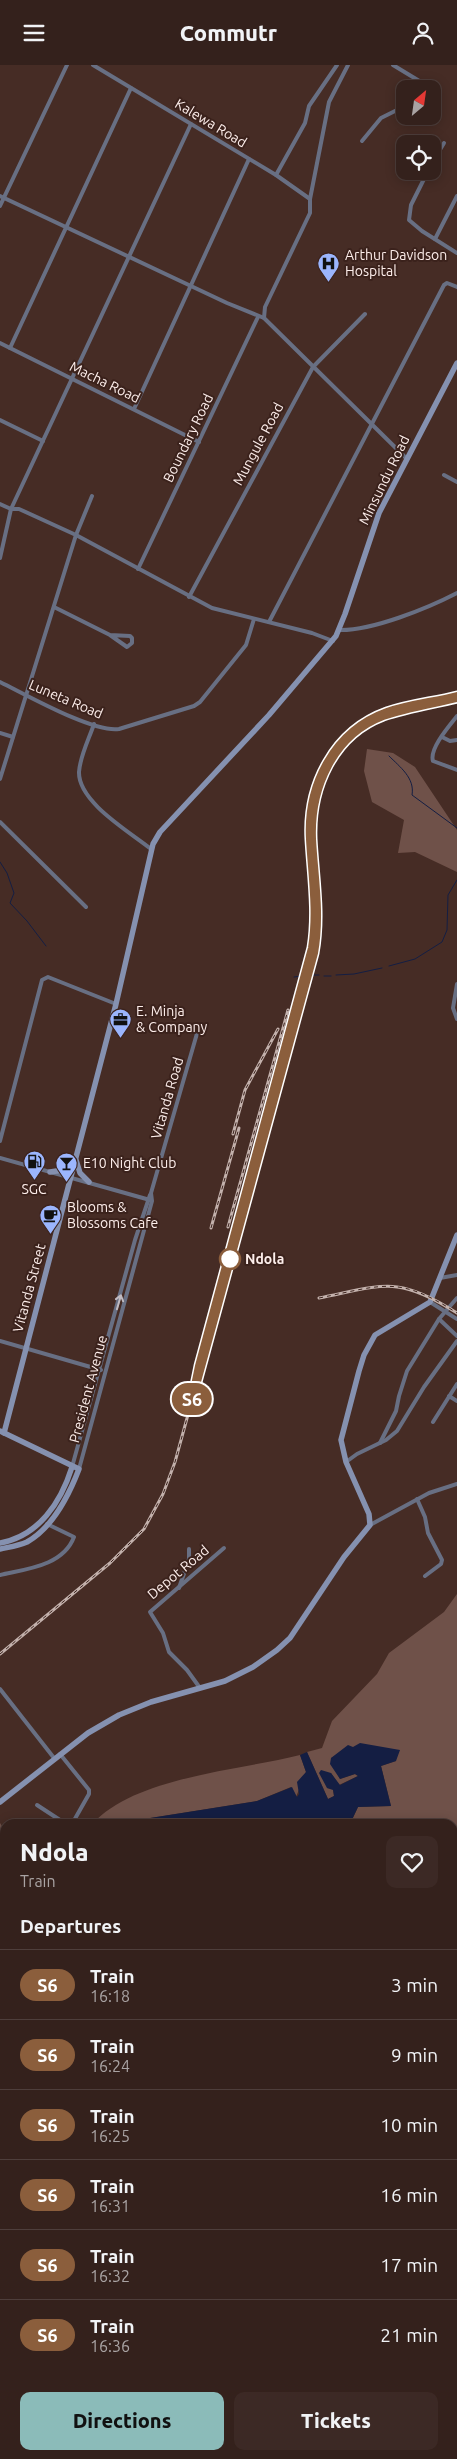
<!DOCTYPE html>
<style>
:root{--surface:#34211c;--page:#3c2925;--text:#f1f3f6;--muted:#a9a3a3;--line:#4e3e3b;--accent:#8bbbb9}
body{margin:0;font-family:Ubuntu,sans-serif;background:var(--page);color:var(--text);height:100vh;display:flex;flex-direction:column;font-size:19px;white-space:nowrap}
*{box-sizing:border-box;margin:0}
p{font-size:16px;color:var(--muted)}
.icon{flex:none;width:28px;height:28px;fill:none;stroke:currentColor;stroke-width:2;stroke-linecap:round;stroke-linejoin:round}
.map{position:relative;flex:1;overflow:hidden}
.panel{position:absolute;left:0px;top:1754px;width:458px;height:641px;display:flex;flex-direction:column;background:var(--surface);border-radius:15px 15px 0 0;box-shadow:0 2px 12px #0003,0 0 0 1px var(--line)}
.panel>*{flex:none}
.badge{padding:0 10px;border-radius:16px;font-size:18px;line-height:32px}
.needle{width:32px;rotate:29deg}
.fabs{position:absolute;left:396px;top:15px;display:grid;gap:10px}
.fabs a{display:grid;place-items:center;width:45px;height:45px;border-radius:10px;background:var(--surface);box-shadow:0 2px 12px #0003,0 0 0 1px var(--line);font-size:25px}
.map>.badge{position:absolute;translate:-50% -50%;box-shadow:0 0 0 2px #fff}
h2{padding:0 20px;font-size:19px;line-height:45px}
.round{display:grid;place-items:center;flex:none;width:52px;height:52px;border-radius:10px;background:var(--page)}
.summary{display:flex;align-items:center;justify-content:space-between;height:85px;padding:0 20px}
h1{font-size:24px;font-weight:800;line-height:38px}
.button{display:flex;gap:10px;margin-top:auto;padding:10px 20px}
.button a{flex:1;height:58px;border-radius:10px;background:var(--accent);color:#111;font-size:20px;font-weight:800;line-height:58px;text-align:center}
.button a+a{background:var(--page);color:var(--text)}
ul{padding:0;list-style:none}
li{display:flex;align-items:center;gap:15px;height:70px;padding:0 20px;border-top:1px solid var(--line)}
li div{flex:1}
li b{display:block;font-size:19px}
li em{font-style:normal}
li .badge{min-width:55px;font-weight:700;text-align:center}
header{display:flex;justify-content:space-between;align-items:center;height:65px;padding:0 20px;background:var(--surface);font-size:22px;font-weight:800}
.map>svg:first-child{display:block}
.green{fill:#6f5149}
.water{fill:#141e43}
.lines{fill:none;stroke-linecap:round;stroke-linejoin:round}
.stream{stroke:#141e43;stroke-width:1}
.street{stroke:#686f83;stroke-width:4}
.secondary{stroke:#8591b0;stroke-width:5.5}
.rail-casing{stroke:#c3b1ac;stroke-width:3}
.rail{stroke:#3b221c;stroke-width:1;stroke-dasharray:4;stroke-linecap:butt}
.oneway{stroke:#c1bbc1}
.line-casing{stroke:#fff;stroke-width:11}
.line{stroke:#8b5e3c;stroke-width:8}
.stop-dot{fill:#fff;stroke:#8b5e3c;stroke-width:2.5}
.labels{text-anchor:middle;stroke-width:4;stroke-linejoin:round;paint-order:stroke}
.street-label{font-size:14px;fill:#fdeeeb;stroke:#3b221c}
.poi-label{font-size:14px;fill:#fdeeeb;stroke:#3b221c;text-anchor:start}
.stop-label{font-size:14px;font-weight:bold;fill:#fdeeeb;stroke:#3b221c;text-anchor:start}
</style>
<header><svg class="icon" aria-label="menu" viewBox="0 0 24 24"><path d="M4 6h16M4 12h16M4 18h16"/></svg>Commutr<svg class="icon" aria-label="person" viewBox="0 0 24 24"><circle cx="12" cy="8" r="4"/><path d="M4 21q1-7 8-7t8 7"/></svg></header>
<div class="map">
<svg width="457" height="2394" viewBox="0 0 457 2394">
<rect width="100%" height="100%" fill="#462c25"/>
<g class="green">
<polygon points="367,684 393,688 415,702 457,765 457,807 415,787 398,788 404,755 372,737 364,706"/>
<polygon points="457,1529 457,2162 452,2162 452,1759 350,1759 358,1742 391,1741 381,1701 396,1696 353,1682 331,1693 340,1714 355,1709 358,1711 339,1720 331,1708 327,1723 333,1724 334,1731 328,1734 307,1687 322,1683 332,1656 377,1609 389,1588 444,1547"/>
<path d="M300,1690L306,1707L296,1732L291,1722L257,1736L144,1754L136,1759H92C137,1711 238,1706 300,1690Z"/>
<polygon points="0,1758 5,1766 5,1835 0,1837"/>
<polygon points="5,1938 5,2003 0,2005 0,1939"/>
</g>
<g class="water">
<polygon points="360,1678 400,1685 396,1696 381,1701 391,1741 358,1742 350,1759 136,1759 144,1754 257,1736 292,1722 297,1732 299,1729 297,1717 306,1707 300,1690 307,1687 328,1734 334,1731 333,1725 327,1723 319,1708 321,1705 331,1708 340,1720 358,1711 355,1709 340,1714 330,1699 331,1693 348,1680 353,1682"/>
<polygon points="5,1835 5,1938 0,1939 0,1837"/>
</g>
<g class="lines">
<g class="stream">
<path d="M389,691C400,702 415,713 412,730L457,763"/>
<polyline points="0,797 7,808 14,828 10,838 27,856 46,881"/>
<polyline points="389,901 415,894 442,877 447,865 448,830 457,815"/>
<polyline points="312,910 319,910"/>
<polyline points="336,910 354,909 382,903"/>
<polyline points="324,911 331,911"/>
<polyline points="294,912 302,911"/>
<polyline points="452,1858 457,1858"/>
</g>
<g class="street">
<polyline points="93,0 276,110 310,134 310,148 265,242 264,253 407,394"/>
<polyline points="393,0 421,17 426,24"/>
<polyline points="362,76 381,53 405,41"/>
<polyline points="432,98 444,78"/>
<polyline points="428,106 411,140 409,155 422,166 457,188"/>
<polyline points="276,110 305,58 309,41 337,0"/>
<polyline points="0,131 227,238 264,253"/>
<polyline points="310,134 329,37 348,0"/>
<polyline points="0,141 67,0"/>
<polyline points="435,174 457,131"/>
<polyline points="0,278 199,377"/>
<polyline points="10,283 131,23"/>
<polyline points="134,344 249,94"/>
<polyline points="0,355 43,376"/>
<polyline points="444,410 457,417"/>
<polyline points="0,439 11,444 19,444 76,470 212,543 312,568 333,576"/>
<polyline points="0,493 11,444 191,59"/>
<polyline points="138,504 258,252"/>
<polyline points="189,532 313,302 365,249"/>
<polyline points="54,542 110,570 127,582 132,578 132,573 130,571 110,570"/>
<polyline points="269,557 444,220 447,218 457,222"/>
<path d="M339,565C372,566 428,543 457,528"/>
<path d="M0,617C25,629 93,668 119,664L194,641L200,637L246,580L254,554"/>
<path d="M457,651C449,661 429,684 433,696L457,705"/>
<path d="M94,659C89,674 80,691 79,707C78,737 130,767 151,784"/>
<polyline points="0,668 13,672"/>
<polyline points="442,672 450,676 457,675"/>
<polyline points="0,714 76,470 92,431"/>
<polyline points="0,757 86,842"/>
<polyline points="457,919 453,943 457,954"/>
<polyline points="0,1076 42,915 48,912 116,939"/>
<polyline points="0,1093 150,1135"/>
<polyline points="440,1213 457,1210"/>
<polyline points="430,1237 457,1254"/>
<polyline points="439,1254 457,1271"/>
<polyline points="0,1276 101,1305"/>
<polyline points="449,1331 457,1336"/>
<polyline points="433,1357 457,1319"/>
<polyline points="380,1378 396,1346 399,1331 407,1306 439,1254 457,1233"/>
<polyline points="346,1397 357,1389 386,1375 397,1366 424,1322 457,1276"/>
<polyline points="72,1402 135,1175 150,1130"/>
<polyline points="79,1404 152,1136 151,1128 198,965"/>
<polyline points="417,1434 425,1452 428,1468 442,1495 441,1499 425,1511"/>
<polyline points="370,1460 429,1428 457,1419"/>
<path d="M0,1510C26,1504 63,1501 74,1472L47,1459"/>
<polyline points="179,1523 189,1494 189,1484"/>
<polyline points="200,1623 187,1605 169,1587 163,1568 150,1547 224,1483"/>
<polyline points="0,1624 54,1693"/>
<polyline points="60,1689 89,1725 89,1729 72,1759"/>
<polyline points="37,1740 66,1759"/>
<polyline points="0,2032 5,2031"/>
<polyline points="0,2109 5,2111"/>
<polyline points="0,2200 5,2184"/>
<polyline points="69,2390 70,2394"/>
<polyline points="150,2390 151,2394"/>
<polyline points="208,2390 209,2394"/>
<polyline points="338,2390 338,2394"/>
<polyline points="427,2390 427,2394"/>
<polyline points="0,2394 7,2390"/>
</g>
<g class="secondary">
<polyline points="76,1095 80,1108 89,1117"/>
<polyline points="50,1107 63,1105 74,1096"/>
<path d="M0,1366L79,1404C69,1430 52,1463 27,1477C18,1481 9,1482 0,1484"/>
<polyline points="4,1368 116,939 153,779 160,767 269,650 336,571 345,549 379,448 457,298"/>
<path d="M0,1478C39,1471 61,1437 72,1402"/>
<polyline points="0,1737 88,1668 119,1650 151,1637 225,1616 253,1602 277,1585 290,1573 344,1492 370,1460 369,1449 346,1397 341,1375 359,1306 364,1290 375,1270 430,1237 457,1170"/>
<polyline points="0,1981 5,1990"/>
<polyline points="0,2289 5,2284"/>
</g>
<defs>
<g id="rail">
<polyline points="233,1069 245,1025 278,964"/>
<polyline points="228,1162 288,945"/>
<polyline points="211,1163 239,1063"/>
<path d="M319,1233C384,1220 398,1210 457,1248"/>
<path d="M0,1589L110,1498L144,1464L163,1429L175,1397L192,1335L199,1301L311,893C328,808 272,702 376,652C401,640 430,638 457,631"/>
</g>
</defs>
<use href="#rail" class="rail-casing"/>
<use href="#rail" class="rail"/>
</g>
<defs><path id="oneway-shaft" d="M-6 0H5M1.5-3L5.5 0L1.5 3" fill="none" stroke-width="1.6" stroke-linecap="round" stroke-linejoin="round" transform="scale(1.25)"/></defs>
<use class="oneway" href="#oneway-shaft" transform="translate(119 1237) rotate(-74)"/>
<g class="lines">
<defs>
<path id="line" d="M457,631C434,637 410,639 387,647C334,666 307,720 310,774C312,810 318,847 312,883L199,1301L192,1335L314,888C321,849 314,812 312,774C310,723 333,670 383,651C407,643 432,639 457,633"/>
</defs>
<use href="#line" class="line-casing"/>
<use href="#line" class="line"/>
</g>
<defs>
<symbol id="hospital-pin" viewBox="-11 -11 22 30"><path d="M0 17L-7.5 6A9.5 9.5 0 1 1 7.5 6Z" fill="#9bb5fd" stroke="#3b221c"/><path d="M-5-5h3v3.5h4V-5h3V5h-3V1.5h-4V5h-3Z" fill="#111"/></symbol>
<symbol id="office-pin" viewBox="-11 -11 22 30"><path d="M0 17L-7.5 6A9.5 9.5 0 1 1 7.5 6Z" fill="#9bb5fd" stroke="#3b221c"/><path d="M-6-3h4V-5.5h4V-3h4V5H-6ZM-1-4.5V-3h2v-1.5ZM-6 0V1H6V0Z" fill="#111"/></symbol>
<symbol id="fuel-pin" viewBox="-11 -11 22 30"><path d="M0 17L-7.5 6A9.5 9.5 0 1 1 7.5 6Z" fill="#9bb5fd" stroke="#3b221c"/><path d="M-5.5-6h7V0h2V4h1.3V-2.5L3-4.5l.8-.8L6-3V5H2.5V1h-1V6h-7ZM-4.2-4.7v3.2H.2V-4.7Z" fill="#111"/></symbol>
<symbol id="bar-pin" viewBox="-11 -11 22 30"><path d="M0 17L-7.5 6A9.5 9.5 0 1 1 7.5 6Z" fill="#9bb5fd" stroke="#3b221c"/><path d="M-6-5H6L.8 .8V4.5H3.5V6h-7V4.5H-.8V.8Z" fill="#111"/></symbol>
<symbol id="cafe-pin" viewBox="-11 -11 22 30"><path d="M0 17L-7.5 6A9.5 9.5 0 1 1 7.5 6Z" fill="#9bb5fd" stroke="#3b221c"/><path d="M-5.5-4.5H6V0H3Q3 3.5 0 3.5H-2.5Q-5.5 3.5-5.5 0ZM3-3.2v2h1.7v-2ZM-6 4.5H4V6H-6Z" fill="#111"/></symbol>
</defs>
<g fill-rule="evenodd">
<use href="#hospital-pin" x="316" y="186" width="25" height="34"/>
<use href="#office-pin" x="108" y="942" width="25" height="34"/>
<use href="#fuel-pin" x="22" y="1084" width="25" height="34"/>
<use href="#bar-pin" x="54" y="1086" width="25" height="34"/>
<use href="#cafe-pin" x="38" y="1138" width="25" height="34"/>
</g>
<circle class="stop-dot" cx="230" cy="1194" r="10"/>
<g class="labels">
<g class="street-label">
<text transform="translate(211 58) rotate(31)" y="5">Kalewa Road</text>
<text transform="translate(105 317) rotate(26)" y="5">Macha Road</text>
<text transform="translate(188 373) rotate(-64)" y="5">Boundary Road</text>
<text transform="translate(258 379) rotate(-62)" y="5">Mungule Road</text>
<text transform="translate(384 415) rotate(-64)" y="5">Minsundu Road</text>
<text transform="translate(66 634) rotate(23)" y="5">Luneta Road</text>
<text transform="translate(167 1033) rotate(-74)" y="5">Vitanda Road</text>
<text transform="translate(29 1223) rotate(-75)" y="5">Vitanda Street</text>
<text transform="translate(88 1324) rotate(-75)" y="5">President Avenue</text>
<text transform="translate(178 1507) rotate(-40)" y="5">Depot Road</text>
</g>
<g class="poi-label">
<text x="345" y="195">Arthur Davidson<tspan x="345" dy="16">Hospital</tspan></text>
<text x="136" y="951">E. Minja<tspan x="136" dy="16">&amp; Company</tspan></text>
<text x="83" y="1103">E10 Night Club</text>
<text x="34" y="1129" text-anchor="middle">SGC</text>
<text x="67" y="1147">Blooms &amp;<tspan x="67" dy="16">Blossoms Cafe</tspan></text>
</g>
<g class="stop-label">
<text x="245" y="1199">Ndola</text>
</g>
</g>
</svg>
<div class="fabs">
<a><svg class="needle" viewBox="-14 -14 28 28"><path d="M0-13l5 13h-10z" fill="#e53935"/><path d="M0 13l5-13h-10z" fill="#a9a3a3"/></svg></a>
<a><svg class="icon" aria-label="locate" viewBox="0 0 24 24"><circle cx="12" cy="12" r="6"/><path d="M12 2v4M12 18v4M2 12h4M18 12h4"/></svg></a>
</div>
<b class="badge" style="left:192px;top:1334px;background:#8b5e3c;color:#fff">S6</b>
<section class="panel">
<div class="summary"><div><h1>Ndola</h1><p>Train</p></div><a class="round"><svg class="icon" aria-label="heart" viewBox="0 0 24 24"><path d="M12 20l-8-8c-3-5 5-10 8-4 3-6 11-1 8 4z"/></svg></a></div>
<h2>Departures</h2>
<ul>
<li><span class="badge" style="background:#8b5e3c;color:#fff">S6</span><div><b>Train</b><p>16:18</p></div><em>3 min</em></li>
<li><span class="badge" style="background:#8b5e3c;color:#fff">S6</span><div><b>Train</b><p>16:24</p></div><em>9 min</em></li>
<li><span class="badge" style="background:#8b5e3c;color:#fff">S6</span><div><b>Train</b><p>16:25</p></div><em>10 min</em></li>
<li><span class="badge" style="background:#8b5e3c;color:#fff">S6</span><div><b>Train</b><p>16:31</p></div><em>16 min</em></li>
<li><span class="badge" style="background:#8b5e3c;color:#fff">S6</span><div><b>Train</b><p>16:32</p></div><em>17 min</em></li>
<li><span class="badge" style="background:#8b5e3c;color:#fff">S6</span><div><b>Train</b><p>16:36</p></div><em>21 min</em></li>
</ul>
<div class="button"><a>Directions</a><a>Tickets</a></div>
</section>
</div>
